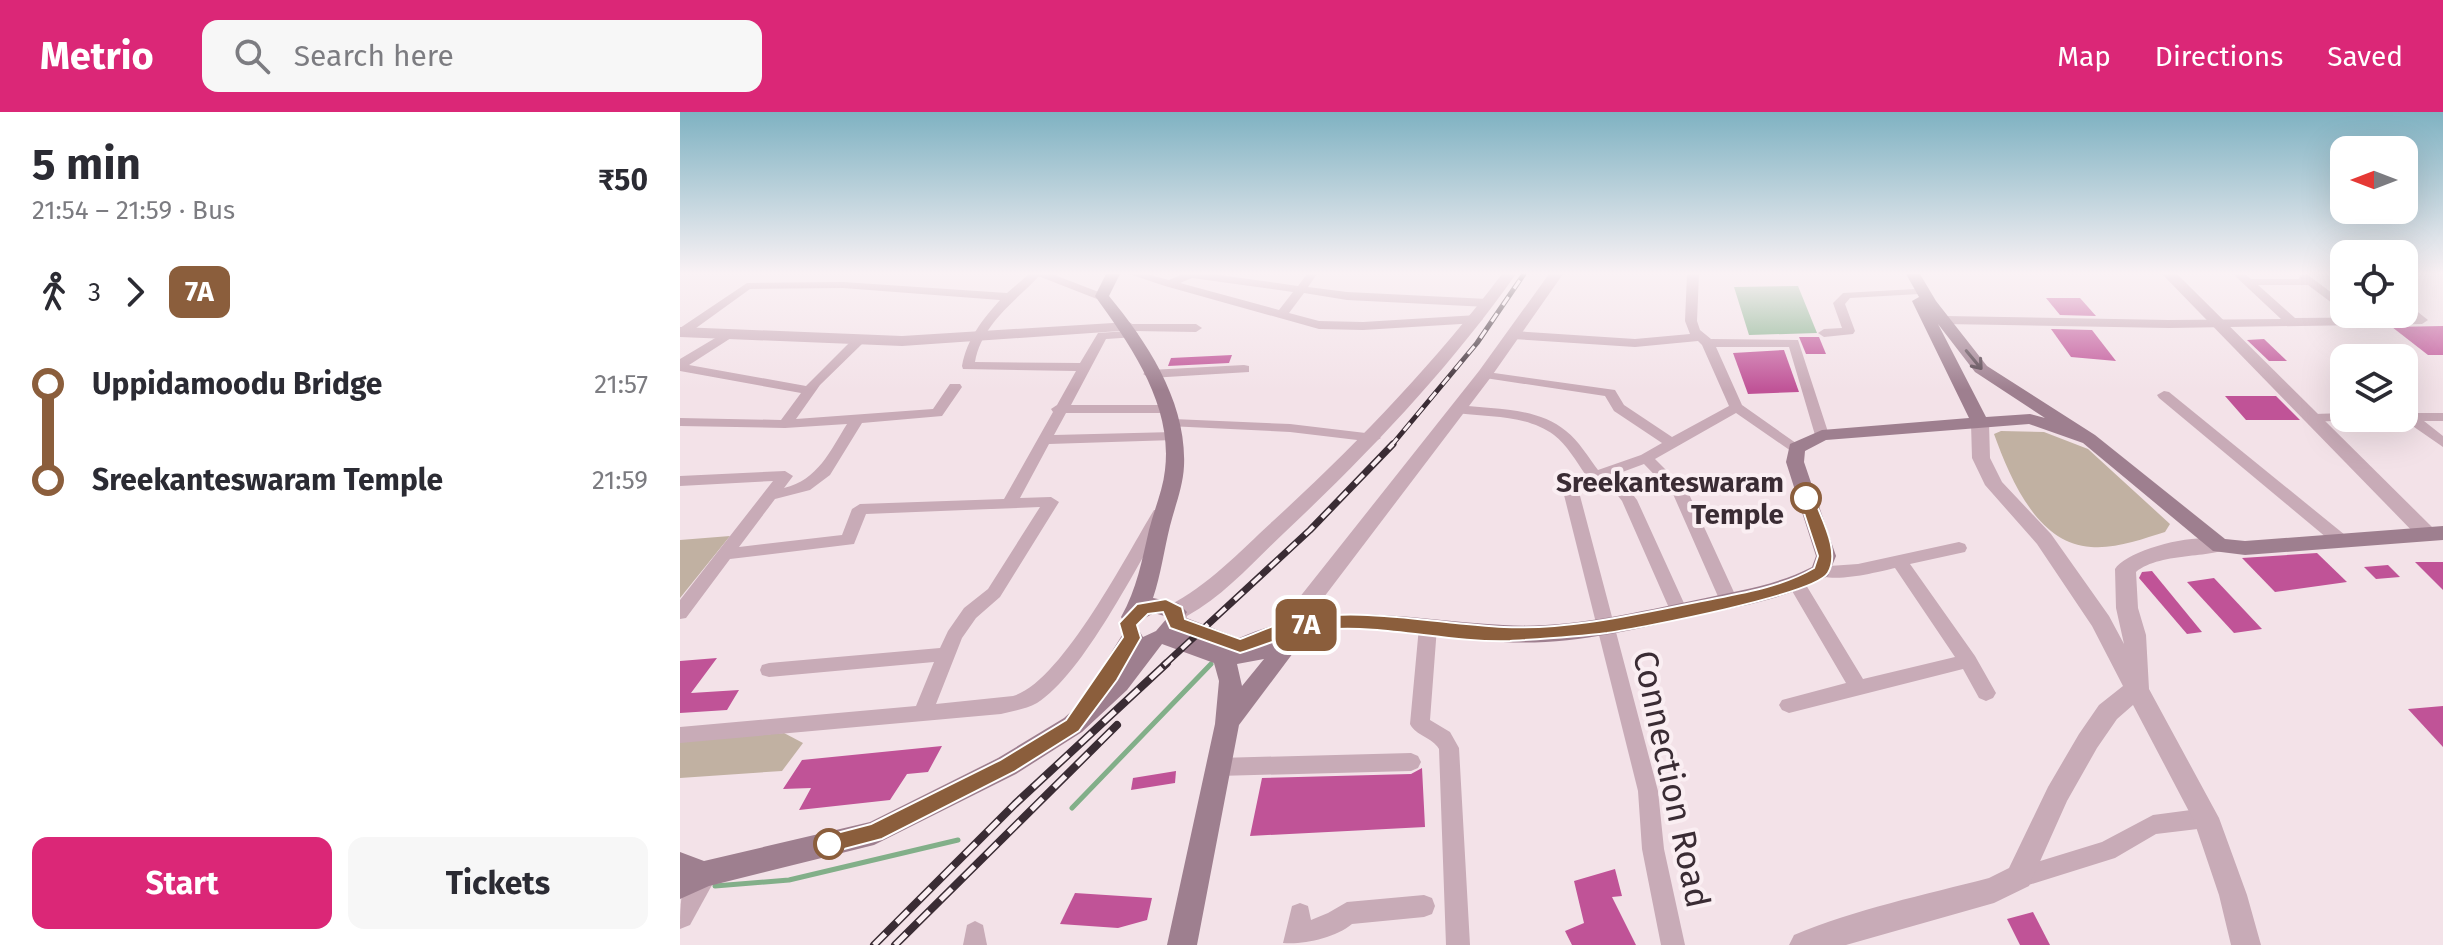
<!DOCTYPE html>
<meta charset="utf-8">
<style>
:root{--surface:#fff;--page:#f7f7f7;--text:#2b2b33;--muted:#7c7c81;--accent:#db2777}
body{margin:0;font-family:"Fira Sans",sans-serif;background:var(--page);color:var(--text);height:100vh;display:flex;flex-direction:column;font-size:30px;white-space:nowrap}
*{box-sizing:border-box;margin:0}
p{font-size:26px;color:var(--muted)}
.icon{flex:none;width:44px;height:44px;fill:none;stroke:currentColor;stroke-width:2;stroke-linecap:round;stroke-linejoin:round}
.map{position:relative;flex:1;overflow:hidden}
.details{display:flex;flex-direction:column;background:var(--surface);width:680px}
.details>*{flex:none}
.badge{padding:0 16px;border-radius:12px;font-size:28px;line-height:52px}
.needle{width:52px;rotate:270deg}
.tools{position:absolute;left:1650px;top:24px;display:grid;gap:16px}
.tools a{display:grid;place-items:center;width:88px;height:88px;border-radius:16px;background:var(--surface);box-shadow:0 8px 32px #0002;font-size:40px}
.map>.badge{position:absolute;translate:-50% -50%;box-shadow:0 0 0 4px #fff}
.legs{display:flex;align-items:center;gap:12px;height:88px;padding:0 32px;font-size:26px}
.legs p{margin-inline-start:auto}
.summary{display:flex;align-items:center;justify-content:space-between;height:136px;padding:0 32px}
h1{font-size:44px;font-weight:700;line-height:60px}
.button{display:flex;gap:16px;margin-top:auto;padding:16px 32px}
.button a{flex:1;height:92px;border-radius:16px;background:var(--accent);color:#fff;font-size:32px;font-weight:700;line-height:92px;text-align:center}
.button a+a{background:var(--page);color:var(--text)}
ul{padding:0 32px;list-style:none}
li{display:flex;align-items:center;gap:28px;height:96px;font-size:30px}
li i{display:grid;place-items:center;width:12px;height:100%;margin:0 10px;background:currentColor}
li i::after{content:'';width:20px;height:20px;margin:-10px;border:6px solid;border-radius:50%;background:var(--surface)}
li p{margin-inline-start:auto}
li:first-child i{background:linear-gradient(#0000 50%,currentColor 0)}
li:last-child i{background:linear-gradient(currentColor 50%,#0000 0)}
header{display:flex;align-items:center;gap:48px;box-sizing:border-box;height:112px;padding:0 40px;background:var(--accent);color:#fff}
header strong{font-size:38px}
nav{display:flex;gap:44px;margin-inline-start:auto;font-size:28px}
.search{width:560px;height:72px;background:var(--page);display:flex;align-items:center;gap:20px;box-sizing:border-box;padding:0 28px;border-radius:16px;color:var(--muted);font-size:30px}
main{display:flex;flex:1;min-height:0}
.map>svg:first-child{display:block}
.green{fill:#c1b1a2}
.water{fill:#82af89}
.lines{fill:none;stroke-linecap:round;stroke-linejoin:round}
.stream{stroke:#82af89;stroke-width:5}
.building{fill:#c05397}
.minor{fill:#c8abb7;fill-rule:evenodd}
.tertiary{fill:#c8abb7;fill-rule:evenodd}
.secondary{fill:#9e7f8f;fill-rule:evenodd}
.rail-far2-casing{stroke:#3a2c34;stroke-width:5}
.rail-far1-casing{stroke:#3a2c34;stroke-width:7}
.rail-casing{stroke:#3a2c34;stroke-width:8}
.rail-far2{stroke:#faeef2;stroke-width:3;stroke-dasharray:10;stroke-linecap:butt}
.rail-far1{stroke:#faeef2;stroke-width:4;stroke-dasharray:12;stroke-linecap:butt}
.rail{stroke:#faeef2;stroke-width:5;stroke-dasharray:16;stroke-linecap:butt}
.oneway{stroke:#53414b}
.line-1{fill:#8b5e3c;stroke:#fff;stroke-width:2}
.stop-1-dot{fill:#fff;stroke:#8b5e3c;stroke-width:4}
.labels{text-anchor:middle;stroke-width:8;stroke-linejoin:round;paint-order:stroke}
.stop-label{font-size:28px;font-weight:bold;fill:#3a2c34;stroke:#faeef2;text-anchor:end}
.near-street-label{font-size:34px;fill:#3a2c34;stroke:#faeef2}
</style>
<header>
<strong>Metrio</strong>
<div class="search"><svg class="icon" aria-label="search" viewBox="0 0 24 24"><circle cx="10" cy="10" r="6"/><path d="M15 15l6 6"/></svg>Search here</div>
<nav><a>Map</a><a>Directions</a><a>Saved</a></nav>
</header>
<main>
<section class="details">
<div class="summary"><div><h1>5 min</h1><p>21:54 – 21:59 · Bus</p></div><b>₹50</b></div>
<div class="legs"><svg class="icon" aria-label="walk" viewBox="0 0 24 24"><circle cx="13" cy="4" r="2"/><path d="M13 8l-2 6 4 7M11 14l-3 7M7 12l3-4h3l4 4"/></svg>3<svg class="icon" aria-label="forward" viewBox="0 0 24 24"><path d="M9 5l7 7-7 7"/></svg><b class="badge" style="background:#8b5e3c;color:#fff">7A</b></div>
<ul>
<li><i style="color:#8b5e3c"></i><b>Uppidamoodu Bridge</b><p>21:57</p></li>
<li><i style="color:#8b5e3c"></i><b>Sreekanteswaram Temple</b><p>21:59</p></li>
</ul>
<div class="button"><a>Start</a><a>Tickets</a></div>
</section>
<div class="map">
<svg width="1763" height="833" viewBox="0 0 1763 833">
<rect width="100%" height="100%" fill="#f3e2e8"/>
<g class="green">
<path d="M1321,319L1364,320L1408,337L1490,412L1485,420C1462,427 1436,437 1411,435C1357,432 1330,366 1314,322Z"/>
<polygon points="50,424 0,486 0,428"/>
<polygon points="104,621 123,631 102,659 0,666 0,629"/>
</g>
<polygon class="water" points="1118,174 1137,221 1069,223 1054,175"/>
<g class="lines">
<g class="stream">
<polyline points="392,696 531,552"/>
<polyline points="35,774 109,768 278,728"/>
</g>
</g>
<g class="building">
<polygon points="1366,186 1400,186 1416,204 1380,203"/>
<polygon points="1763,214 1763,243 1748,243 1712,215"/>
<polygon points="1371,217 1412,218 1436,249 1391,245"/>
<polygon points="1119,225 1139,225 1146,242 1126,242"/>
<polygon points="1584,227 1607,249 1589,249 1567,228"/>
<polygon points="1104,238 1119,280 1068,282 1053,241"/>
<polygon points="552,243 549,251 488,254 491,246"/>
<polygon points="1545,284 1596,284 1620,308 1566,308"/>
<polygon points="1637,441 1667,470 1595,480 1562,446"/>
<polygon points="1735,450 1763,450 1763,478"/>
<polygon points="1708,453 1720,465 1696,467 1684,455"/>
<polygon points="1472,459 1522,520 1507,522 1459,466 1462,460"/>
<polygon points="1534,466 1582,517 1554,521 1507,470"/>
<polygon points="37,546 11,581 59,578 47,598 0,601 0,549"/>
<polygon points="1763,594 1763,635 1728,597"/>
<polygon points="262,634 248,660 227,662 210,688 119,698 131,676 103,677 122,648"/>
<polygon points="742,656 745,715 570,724 582,666 731,662"/>
<polygon points="496,659 495,671 451,678 453,666"/>
<polygon points="935,757 942,784 932,785 956,833 892,833 885,819 904,811 894,769"/>
<polygon points="395,781 472,786 467,808 438,816 380,812"/>
<polygon points="1353,800 1370,833 1340,833 1327,807"/>
</g>
<g class="lines">
<g class="minor">
<path d="M349,162H361C336,189 302,211 295,250L400,251L418,221L448,219L443,215L445,212H516L522,216L516,220L454,219L458,222L456,225L426,227L391,293H487L494,297L487,301H386L374,323L494,320L501,324L494,328L369,332L340,386L371,385L379,390L320,485L296,506L282,526L256,592L333,584C381,571 447,442 474,398H486L488,402C458,451 403,563 357,591C346,597 333,599 321,602L0,631V615L236,594L254,550L89,565L82,563L80,558L82,553L89,551L260,536L268,519L284,496L308,477L360,395L186,402L174,432L50,447L6,506L0,507V488L93,369L0,374V364L105,359L113,364L104,376C138,368 150,339 167,312L105,316L0,314V306L101,308L121,281L0,259V247L47,219L53,223L51,226L9,253L126,274L174,226H182V232L140,273L116,307L253,297L270,272H280L282,275L262,304L182,311L150,363L130,378L95,387L59,435L162,423L172,397L180,392L324,387L373,300L371,297L377,293L396,259L283,257L282,254C287,227 302,208 320,188L163,176L70,177L5,224H0V216L67,171L163,170L327,181Z"/>
<path d="M449,162H466L489,168L503,162H532L618,174L627,162H637L628,175L667,180L808,187L814,191L808,195L667,188L624,181L609,201L639,209L683,210L797,203L803,207L797,211L683,218L639,217L485,174ZM512,166L613,180L599,198L500,171Z"/>
<path d="M1007,162H1019L1017,209L1020,218L1031,227L1118,228L1149,323L1142,327L1135,323L1109,235H1036L1062,293L1123,336L1121,339H1111L1056,301L975,347L1008,380L1058,489L1055,493H1043L1040,489L993,382L964,352L937,362L957,388L1008,500L1005,505H993L942,389L924,366L904,373L899,380L978,679L984,737L1005,833H981L962,737L958,679L883,379L894,367L905,362C896,349 887,333 874,323C847,303 809,305 777,301L770,297L777,293C812,297 857,295 886,319C899,329 908,345 918,358L961,343L982,331L934,299L925,284L805,266L798,262L800,259L935,278L944,293L992,325L1049,294L1022,233L1018,229L955,235L833,227L827,223L833,219L955,227L1010,222L1005,209Z"/>
<polygon points="1553,162 1565,162 1571,167 1619,167 1620,163 1628,163 1664,190 1664,200 1628,173 1578,173 1615,206 1731,205 1724,199 1724,189 1748,208 1742,212 1489,216 1265,212 1259,208 1265,204 1489,208 1601,207"/>
<polygon points="1235,177 1239,178 1239,182 1170,186 1165,192 1175,219 1173,222 1144,225 1138,221 1144,217 1162,216 1153,191 1163,181"/>
<polygon points="564,253 569,254 569,260 470,266 463,262 470,258"/>
<polygon points="1484,279 1489,280 1665,423 1667,427 1665,431 1653,431 1479,286 1477,283"/>
<polygon points="1664,301 1664,306 1670,306 1669,308 1635,310 1628,306 1635,302"/>
<polygon points="1729,301 1763,301 1763,309 1744,309 1763,324 1763,335 1724,308 1724,302"/>
<polygon points="493,307 610,312 694,322 701,326 694,330 610,320 488,314 486,311 488,308"/>
<path d="M1279,430L1285,432L1287,436L1285,440L1230,452L1295,544L1316,581L1313,586L1306,589L1299,586L1283,557L1109,601L1102,598L1099,593L1102,588L1166,571L1108,472L1111,468H1123L1183,567L1275,545L1215,456C1197,460 1146,474 1133,459L1135,455L1178,452Z"/>
<path d="M748,508L754,510L757,515L750,608L770,620L779,636L790,833H766L759,637C752,625 736,624 730,612L739,515L742,510Z"/>
<polygon points="731,641 738,644 741,650 738,656 731,659 538,664 531,661 528,655 531,649 538,646"/>
<polygon points="1526,696 1534,699 1537,706 1534,713 1526,716 1476,722 1435,746 1339,776 1331,772 1328,765 1331,758 1422,730 1473,703"/>
<path d="M744,783L752,786L755,794L752,802L744,805L672,812C655,826 623,833 603,831L612,794L620,791L628,794L631,808L648,801L667,790Z"/>
<polygon points="295,809 303,813 307,833 283,833 287,813"/>
</g>
<g class="tertiary">
<polygon points="353,162 372,162 429,184 417,187"/>
<path d="M822,162H836C769,257 689,341 604,421C573,450 545,483 507,504L504,517H488L485,511L488,494C529,473 559,440 593,409C676,333 754,252 822,162Z"/>
<polygon points="869,162 883,162 811,265 619,518 614,537 606,540 598,537 595,531 600,510 799,259"/>
<polygon points="1482,162 1497,162 1753,416 1756,421 1753,426 1739,426"/>
<polygon points="449,210 457,215 454,218 222,234 0,225 0,215 222,224"/>
<path d="M1300,306L1309,311L1310,346L1322,370L1371,422L1429,504L1444,532L1436,496L1435,457C1447,436 1536,414 1550,434C1540,447 1481,439 1456,460L1458,496L1466,523L1469,577L1539,706L1567,783L1581,833H1551L1539,783L1514,709L1453,593L1437,607L1417,636L1387,689L1349,774L1314,791L1166,833H1109L1114,823C1176,797 1244,783 1309,766L1329,756L1368,675L1399,622L1419,593L1443,574L1412,514L1357,432L1305,373L1292,346L1291,311Z"/>
<path d="M24,749L34,753L38,762L10,813L0,817C0,792 0,760 24,749Z"/>
</g>
<path class="secondary" d="M426,162H440L429,184C468,231 507,291 504,354C503,375 495,394 490,414C484,438 481,462 473,486L498,491L507,500L504,505L559,526C651,486 728,508 823,513C888,517 952,501 1016,488C1056,479 1095,474 1132,455L1136,444L1106,350L1110,332L1142,318L1289,306L1232,189L1239,185L1226,162H1240L1256,189L1307,254L1415,323L1545,427L1565,429L1763,414V428L1565,443L1533,439L1403,331L1349,312L1146,328L1125,339L1124,350L1156,444L1148,464C1107,487 1061,494 1015,504C952,518 888,534 823,530C753,526 674,505 605,525L616,527L619,533L559,613L517,833H487L535,612L539,569L534,551L482,532L447,578L402,620L336,662L194,733L29,774L0,787V740L24,749L190,710L318,646L384,606L414,579L411,573L444,520H460L463,525L476,519L488,505L474,501L452,513L444,511L441,505C457,477 462,448 469,418C474,398 483,378 485,358C493,293 451,234 415,184ZM1258,212L1295,260L1365,306L1350,302L1306,305ZM584,547L562,574L557,552Z"/>
<defs>
<polyline id="rail-far2" points="711,334 797,231 844,162"/>
<polyline id="rail-far1" points="484,553 630,418 713,332"/>
<g id="rail">
<polyline points="194,833 335,692 487,551"/>
<polyline points="215,833 437,613"/>
</g>
</defs>
<use href="#rail-far2" class="rail-far2-casing"/>
<use href="#rail-far1" class="rail-far1-casing"/>
<use href="#rail" class="rail-casing"/>
<use href="#rail-far2" class="rail-far2"/>
<use href="#rail-far1" class="rail-far1"/>
<use href="#rail" class="rail"/>
</g>
<defs><path id="oneway-shaft" d="M-6 0H5M1.5-3L5.5 0L1.5 3" fill="none" stroke-width="1.6" stroke-linecap="round" stroke-linejoin="round" transform="scale(2)"/></defs>
<use class="oneway" href="#oneway-shaft" transform="translate(1294 248) rotate(50)"/>
<linearGradient id="sky" x2="0" y2="1"><stop stop-color="#7fb2c2"/><stop offset="0.58" stop-color="#faf2f5"/><stop offset="1" stop-color="#faf2f5" stop-opacity="0"/></linearGradient>
<rect width="1763" height="278" fill="url(#sky)"/>
<path class="line-1" d="M1126,381L1134,386C1141,406 1161,440 1148,461C1135,483 960,516 927,521C895,525 862,527 830,529C767,531 704,512 642,518C612,520 588,533 560,541L490,516L483,500L468,502L457,513L461,526L437,568L399,619L334,660L202,727L149,741L141,739L138,732L141,725L191,712L320,648L386,608L443,525L439,511L457,492L486,487L502,495L505,507L560,527C575,522 590,514 606,510C672,492 756,512 824,515C889,518 955,502 1017,490C1056,482 1100,476 1134,456L1138,444L1119,386Z"/>
<g class="stop-1-dot">
<circle cx="1126" cy="386" r="14"/>
<circle cx="149" cy="732" r="14"/>
</g>
<g class="labels">
<g class="stop-label">
<text x="1104" y="380">Sreekanteswaram<tspan x="1104" dy="32">Temple</tspan></text>
</g>
<g class="near-street-label">
<text transform="translate(992 667) rotate(78)" y="12">Connection Road</text>
</g>
</g>
</svg>
<div class="tools">
<a><svg class="needle" viewBox="-14 -14 28 28"><path d="M0-13l5 13h-10z" fill="#e53935"/><path d="M0 13l5-13h-10z" fill="#7c7c81"/></svg></a>
<a><svg class="icon" aria-label="locate" viewBox="0 0 24 24"><circle cx="12" cy="12" r="6"/><path d="M12 2v4M12 18v4M2 12h4M18 12h4"/></svg></a>
<a><svg class="icon" aria-label="layers" viewBox="0 0 24 24"><path d="M12 4l9 5-9 5-9-5zM3 14l9 5 9-5"/></svg></a>
</div>
<b class="badge" style="left:626px;top:513px;background:#8b5e3c;color:#fff">7A</b>
</div>
</main>
